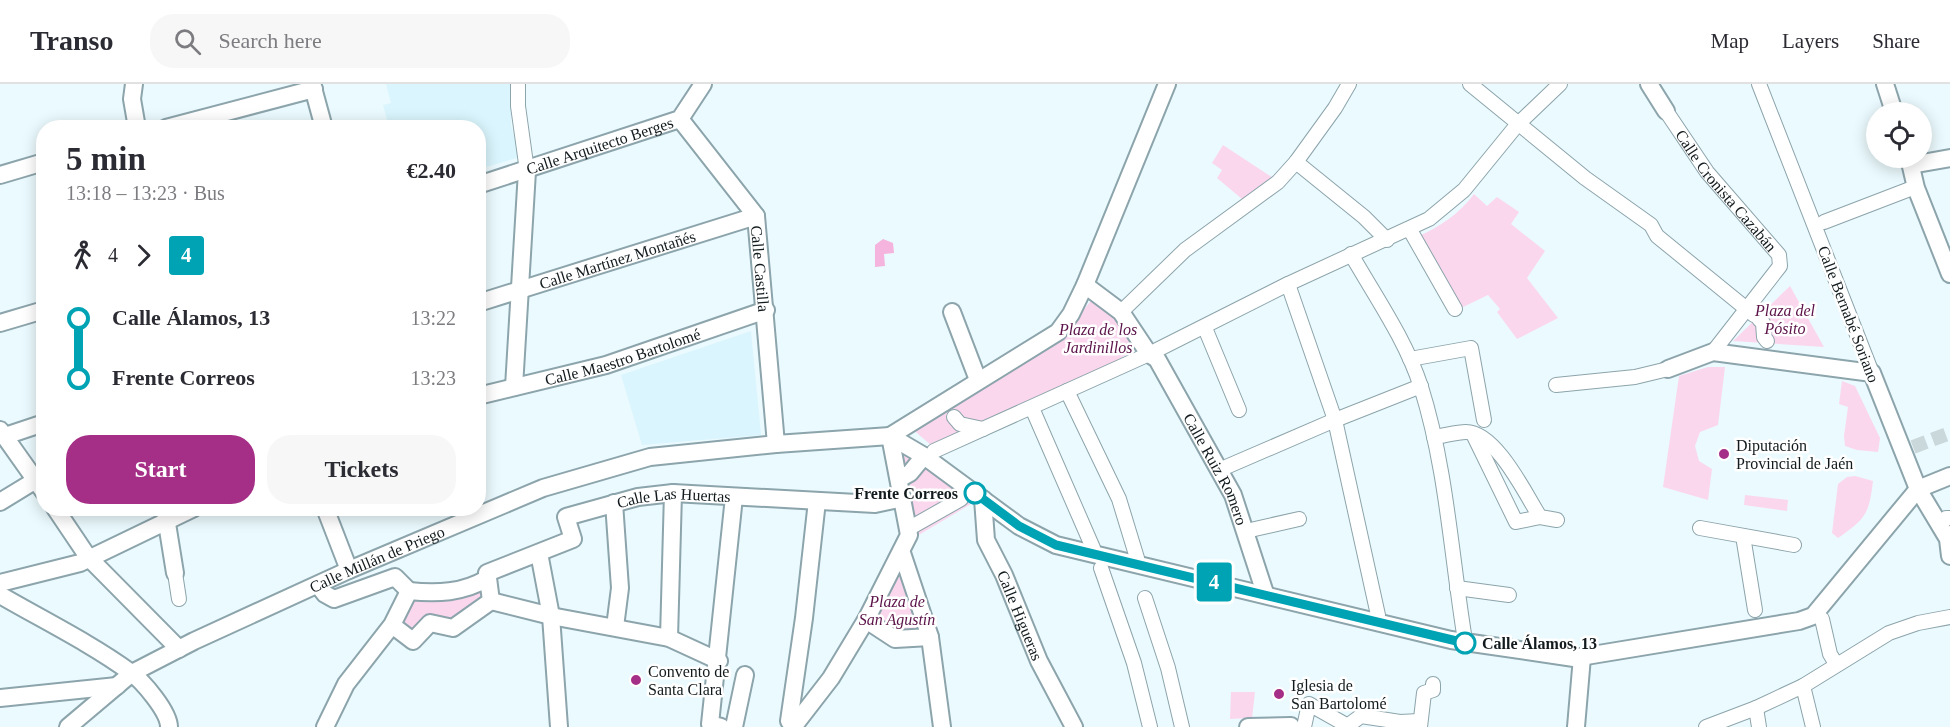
<!DOCTYPE html>
<meta charset="utf-8">
<style>
:root{--surface:#fff;--page:#f7f7f7;--text:#2b2b33;--muted:#7c7c81;--line:#e1e1e2;--accent:#a52e86}
body{margin:0;font-family:"Times New Roman",serif;background:var(--page);color:var(--text);height:100vh;display:flex;flex-direction:column;font-size:22px;white-space:nowrap}
*{box-sizing:border-box;margin:0}
p{font-size:20px;color:var(--muted)}
.icon{flex:none;width:33px;height:33px;fill:none;stroke:currentColor;stroke-width:2;stroke-linecap:round;stroke-linejoin:round}
.map{position:relative;flex:1;overflow:hidden}
.sheet{position:absolute;left:36px;top:36px;width:450px;height:396px;display:flex;flex-direction:column;background:var(--surface);border-radius:24px;box-shadow:0 3px 15px #0003}
.sheet>*{flex:none}
.badge{padding:0 12px;border-radius:4px;font-size:21px;line-height:39px}
.buttons{position:absolute;left:1866px;top:18px;display:grid;gap:12px}
.buttons a{display:grid;place-items:center;width:66px;height:66px;border-radius:50%;background:var(--surface);box-shadow:0 3px 15px #0003;font-size:30px}
.map>.badge{position:absolute;translate:-50% -50%;box-shadow:0 0 0 3px #fff}
.legs{display:flex;align-items:center;gap:9px;height:66px;padding:0 30px;font-size:20px}
.legs p{margin-inline-start:auto}
.overview{display:flex;align-items:center;justify-content:space-between;height:102px;padding:0 30px}
h1{font-size:33px;font-weight:600;line-height:45px}
.action{display:flex;gap:12px;margin-top:auto;padding:12px 30px}
.action a{flex:1;height:69px;border-radius:24px;background:var(--accent);color:#fff;font-size:24px;font-weight:600;line-height:69px;text-align:center}
.action a+a{background:var(--page);color:var(--text)}
ul{padding:0 30px;list-style:none}
li{display:flex;align-items:center;gap:21px;height:60px;font-size:22px}
li i{display:grid;place-items:center;width:9px;height:100%;margin:0 8px;background:currentColor}
li i::after{content:'';width:15px;height:15px;margin:-8px;border:4px solid;border-radius:50%;background:var(--surface)}
li p{margin-inline-start:auto}
li:first-child i{background:linear-gradient(#0000 50%,currentColor 0)}
li:last-child i{background:linear-gradient(currentColor 50%,#0000 0)}
header{display:flex;align-items:center;gap:36px;box-sizing:border-box;height:84px;padding:0 30px;background:var(--surface);border-bottom:2px solid var(--line)}
header strong{font-size:28px}
nav{display:flex;gap:33px;margin-inline-start:auto;font-size:21px}
.search{width:420px;height:54px;background:var(--page);display:flex;align-items:center;gap:15px;box-sizing:border-box;padding:0 21px;border-radius:24px;color:var(--muted);font-size:22px}
.map>svg:first-child{display:block}
.built{fill:#daf5fd}
.green{fill:#fbd7ee}
.water{fill:#f4b4de}
.lines{fill:none;stroke-linecap:round;stroke-linejoin:round}
.pedestrian-tunnel{stroke:#cad8dc;stroke-width:14;stroke-dasharray:14 7;stroke-linecap:butt}
.pedestrian-casing{stroke:#8ca4ab;stroke-width:16}
.minor-casing{stroke:#8ca4ab;stroke-width:20}
.pedestrian{stroke:#fff;stroke-width:14}
.minor{stroke:#fff;stroke-width:16}
.line-1-casing{stroke:#fff;stroke-width:14}
.line-1{stroke:#00a3b4;stroke-width:9}
.poi-dot{fill:#a52e86;stroke:#fff;stroke-width:2}
.stop-1-dot{fill:#fff;stroke:#00a3b4;stroke-width:3}
.labels{text-anchor:middle;stroke-width:5;stroke-linejoin:round;paint-order:stroke}
.street-label{font-size:16px;fill:#121a1d;stroke:#fff}
.park-label{font-size:16px;font-style:italic;fill:#5b1349;stroke:#fff}
.poi-label{font-size:16px;fill:#121a1d;stroke:#fff;text-anchor:start}
.stop-label{font-size:16px;font-weight:bold;fill:#121a1d;stroke:#fff;text-anchor:end}
</style>
<header>
<strong>Transo</strong>
<div class="search"><svg class="icon" aria-label="search" viewBox="0 0 24 24"><circle cx="10" cy="10" r="6"/><path d="M15 15l6 6"/></svg>Search here</div>
<nav><a>Map</a><a>Layers</a><a>Share</a></nav>
</header>
<div class="map">
<svg width="1950" height="643" viewBox="0 0 1950 643">
<rect width="100%" height="100%" fill="#ebfafe"/>
<g class="built">
<polygon points="386,0 511,0 511,41 520,73 479,85 478,44 389,43 383,21 391,19"/>
<polygon points="751,247 761,351 642,361 621,291"/>
</g>
<g class="green">
<polygon points="1223,61 1273,94 1242,115 1217,94 1222,86 1212,79"/>
<path d="M1474,110L1487,122L1497,113L1519,128L1511,140L1545,167L1527,194L1558,234L1517,255L1497,228L1500,225L1488,211L1461,224L1419,152C1441,142 1459,130 1474,110Z"/>
<polygon points="1790,202 1824,263 1733,257"/>
<polygon points="1096,211 1116,228 1138,263 1104,285 932,362 910,343 1057,257"/>
<polygon points="1708,283 1725,283 1718,341 1700,348 1695,362 1699,377 1712,385 1708,416 1663,403 1679,292"/>
<polygon points="1842,297 1855,302 1880,354 1878,368 1857,366 1845,362 1844,352 1848,323 1839,320"/>
<polygon points="906,368 976,417 912,455 901,374"/>
<path d="M1855,392L1873,397C1869,431 1865,435 1838,454L1832,449L1838,400L1847,393Z"/>
<polygon points="1745,411 1788,416 1787,427 1744,421"/>
<polygon points="901,484 919,546 894,549 872,533"/>
<polygon points="485,500 487,511 451,541 413,552 398,539 411,510"/>
<polygon points="1231,608 1255,608 1252,634 1230,635"/>
</g>
<polygon class="water" points="883,155 893,159 894,169 884,170 885,182 875,183 875,161"/>
<g class="lines">
<polyline class="pedestrian-tunnel" points="1913,363 1950,349"/>
<defs>
<g id="pedestrian">
<polyline points="518,0 518,22 527,87"/>
<polyline points="1470,0 1585,94 1651,141 1657,152 1754,231"/>
<polyline points="1759,0 1872,289"/>
<path id="s1" d="M1666,27L1707,88L1779,171L1780,182L1713,268"/>
<polyline points="1296,78 1364,133 1387,156"/>
<polyline points="1824,138 1910,105"/>
<polyline points="1410,146 1455,225"/>
<path d="M1351,170C1375,212 1406,256 1421,303C1446,382 1451,468 1464,550"/>
<polyline points="1288,200 1335,336 1378,531"/>
<polyline points="1121,228 1185,166 1278,98 1296,78 1335,24 1349,0"/>
<polyline points="1759,235 1763,239 1764,253 1767,257"/>
<polyline points="1205,244 1239,326"/>
<polyline points="1410,275 1471,264 1484,336"/>
<polyline points="1556,301 1635,293 1668,285"/>
<polyline points="1067,307 1119,415 1137,474"/>
<polyline points="1032,324 1093,464"/>
<polyline points="954,333 960,340 983,345"/>
<polyline points="1473,350 1516,438 1540,433"/>
<path d="M1434,353C1444,352 1456,348 1466,348C1496,348 1526,411 1540,433L1557,436"/>
<polyline points="934,367 1149,270 1288,200 1429,135 1464,106 1517,41 1560,0"/>
<polyline points="1219,386 1335,336 1421,302"/>
<polyline points="1946,434 1950,434"/>
<polyline points="1700,444 1794,461"/>
<polyline points="908,445 961,415"/>
<polyline points="1246,447 1299,435"/>
<polyline points="1743,452 1755,526"/>
<polyline points="1101,484 1134,579 1150,643"/>
<polyline points="175,489 179,515"/>
<polyline points="1457,504 1509,511"/>
<polyline points="1145,514 1168,584 1182,643"/>
<polyline points="1822,535 1830,570 1836,580"/>
<polyline points="1803,602 1813,643"/>
<polyline points="1756,624 1759,643"/>
<polyline points="1304,643 1309,620 1348,642"/>
<polyline points="1346,643 1361,632 1400,638 1419,637"/>
<polyline points="1420,643 1424,609 1433,606 1433,600"/>
<polyline points="1706,643 1756,624 1803,602 1889,549 1918,539 1950,533"/>
</g>
<g id="minor">
<polyline points="134,0 132,15 137,44"/>
<polyline points="312,0 324,44"/>
<polyline points="1649,0 1666,27"/>
<polyline points="1885,0 1894,28"/>
<path id="s2" d="M680,35L756,132L776,360"/>
<polyline points="166,44 314,5"/>
<polyline points="1909,74 1916,104 1950,190"/>
<polyline points="1911,81 1950,74"/>
<polyline points="0,91 44,78"/>
<path id="s3" d="M478,101L680,35L703,0"/>
<path id="s4" d="M1085,201L1121,228L1149,270L1157,275L1233,411L1265,509"/>
<path id="s5" d="M478,219L756,132"/>
<polyline points="952,228 978,296"/>
<polyline points="0,239 44,226"/>
<polyline points="1668,285 1713,268 1872,289 1918,405 1948,455 1950,472"/>
<polyline points="514,303 527,87"/>
<path id="s6" d="M478,312L606,281L766,226"/>
<polyline points="0,346 44,408"/>
<polyline points="5,352 44,339"/>
<polyline points="890,352 924,372 1019,442 1056,461 1451,556 1574,574 1799,537 1813,532 1918,405"/>
<polyline points="890,352 1058,248 1071,230 1085,201 1167,0"/>
<polyline points="890,352 909,451 866,536 895,555 930,553 902,469"/>
<polyline points="899,395 910,389 924,372"/>
<polyline points="1918,405 1950,392"/>
<path id="s7" d="M983,415L986,456L1004,491L1039,577L1074,643"/>
<polyline points="0,418 36,396"/>
<polyline points="614,419 620,504 615,543"/>
<polyline points="55,424 88,473 179,565"/>
<polyline points="325,424 349,486"/>
<polyline points="165,427 175,489"/>
<polyline points="539,469 551,532 559,643"/>
<path id="s8" d="M488,494L487,489L573,455L566,433L638,413L673,409L875,420L903,414"/>
<polyline points="0,499 80,479 194,424"/>
<polyline points="318,501 325,510 334,515 395,493 409,507"/>
<path d="M0,511C43,536 90,559 130,588C143,597 169,628 169,643"/>
<polyline points="491,517 551,532 669,554 719,577"/>
<polyline points="930,553 942,643"/>
<polyline points="669,554 673,409"/>
<polyline points="0,614 117,602"/>
<polyline points="789,637 804,534 817,417"/>
<polyline points="797,638 831,594 866,536"/>
<path id="s9" d="M68,643L132,589L194,557L349,486L543,404L650,373L776,360L890,352"/>
<path d="M325,643L346,600L392,541L409,507C437,510 463,509 488,494L491,517L453,544L430,539L413,557L392,541"/>
<polyline points="721,643 710,640 734,413"/>
<polyline points="734,643 745,591"/>
<polyline points="1248,643 1291,642"/>
<polyline points="1576,643 1582,573"/>
</g>
</defs>
<use href="#pedestrian" class="pedestrian-casing"/>
<use href="#minor" class="minor-casing"/>
<use href="#pedestrian" class="pedestrian"/>
<use href="#minor" class="minor"/>
</g>
<g class="lines">
<defs>
<polyline id="line-1" points="975,409 1019,442 1056,461 1465,559"/>
</defs>
<use href="#line-1" class="line-1-casing"/>
<use href="#line-1" class="line-1"/>
</g>
<g class="poi-dot">
<circle cx="1724" cy="370" r="6"/>
<circle cx="636" cy="596" r="6"/>
<circle cx="1279" cy="610" r="6"/>
</g>
<g class="stop-1-dot">
<circle cx="975" cy="409" r="10"/>
<circle cx="1465" cy="559" r="10"/>
</g>
<g class="labels">
<g class="street-label">
<text dy="6" stroke="none"><textPath href="#s3" startOffset="128">Calle Arquitecto Berges</textPath></text>
<text dy="6" stroke="none"><textPath href="#s1" startOffset="100">Calle Cronista Cazabán</textPath></text>
<text dy="6" stroke="none"><textPath href="#s5" startOffset="146">Calle Martínez Montañés</textPath></text>
<text dy="6" stroke="none"><textPath href="#s2" startOffset="176">Calle Castilla</textPath></text>
<text transform="translate(1849 230) rotate(69)" y="6">Calle Bernabé Soriano</text>
<text dy="6" stroke="none"><textPath href="#s6" startOffset="150">Calle Maestro Bartolomé</textPath></text>
<text dy="6" stroke="none"><textPath href="#s4" startOffset="230">Calle Ruiz Romero</textPath></text>
<text dy="6" stroke="none"><textPath href="#s8" startOffset="231">Calle Las Huertas</textPath></text>
<text dy="6" stroke="none"><textPath href="#s9" startOffset="354">Calle Millán de Priego</textPath></text>
<text dy="6" stroke="none"><textPath href="#s7" startOffset="124">Calle Higueras</textPath></text>
</g>
<g class="park-label">
<text x="1785" y="232">Plaza del<tspan x="1785" dy="18">Pósito</tspan></text>
<text x="1098" y="251">Plaza de los<tspan x="1098" dy="18">Jardinillos</tspan></text>
<text x="897" y="523">Plaza de<tspan x="897" dy="18">San Agustín</tspan></text>
</g>
<g class="poi-label">
<text x="1736" y="367">Diputación<tspan x="1736" dy="18">Provincial de Jaén</tspan></text>
<text x="648" y="593">Convento de<tspan x="648" dy="18">Santa Clara</tspan></text>
<text x="1291" y="607">Iglesia de<tspan x="1291" dy="18">San Bartolomé</tspan></text>
</g>
<g class="stop-label">
<text x="958" y="415">Frente Correos</text>
<text x="1482" y="565" text-anchor="start">Calle Álamos, 13</text>
</g>
</g>
</svg>
<div class="buttons">
<a><svg class="icon" aria-label="locate" viewBox="0 0 24 24"><circle cx="12" cy="12" r="6"/><path d="M12 2v4M12 18v4M2 12h4M18 12h4"/></svg></a>
</div>
<b class="badge" style="left:1214px;top:498px;background:#00a3b4;color:#fff">4</b>
<section class="sheet">
<div class="overview"><div><h1>5 min</h1><p>13:18 – 13:23 · Bus</p></div><b>€2.40</b></div>
<div class="legs"><svg class="icon" aria-label="walk" viewBox="0 0 24 24"><circle cx="13" cy="4" r="2"/><path d="M13 8l-2 6 4 7M11 14l-3 7M7 12l3-4h3l4 4"/></svg>4<svg class="icon" aria-label="forward" viewBox="0 0 24 24"><path d="M9 5l7 7-7 7"/></svg><b class="badge" style="background:#00a3b4;color:#fff">4</b></div>
<ul>
<li><i style="color:#00a3b4"></i><b>Calle Álamos, 13</b><p>13:22</p></li>
<li><i style="color:#00a3b4"></i><b>Frente Correos</b><p>13:23</p></li>
</ul>
<div class="action"><a>Start</a><a>Tickets</a></div>
</section>
</div>
